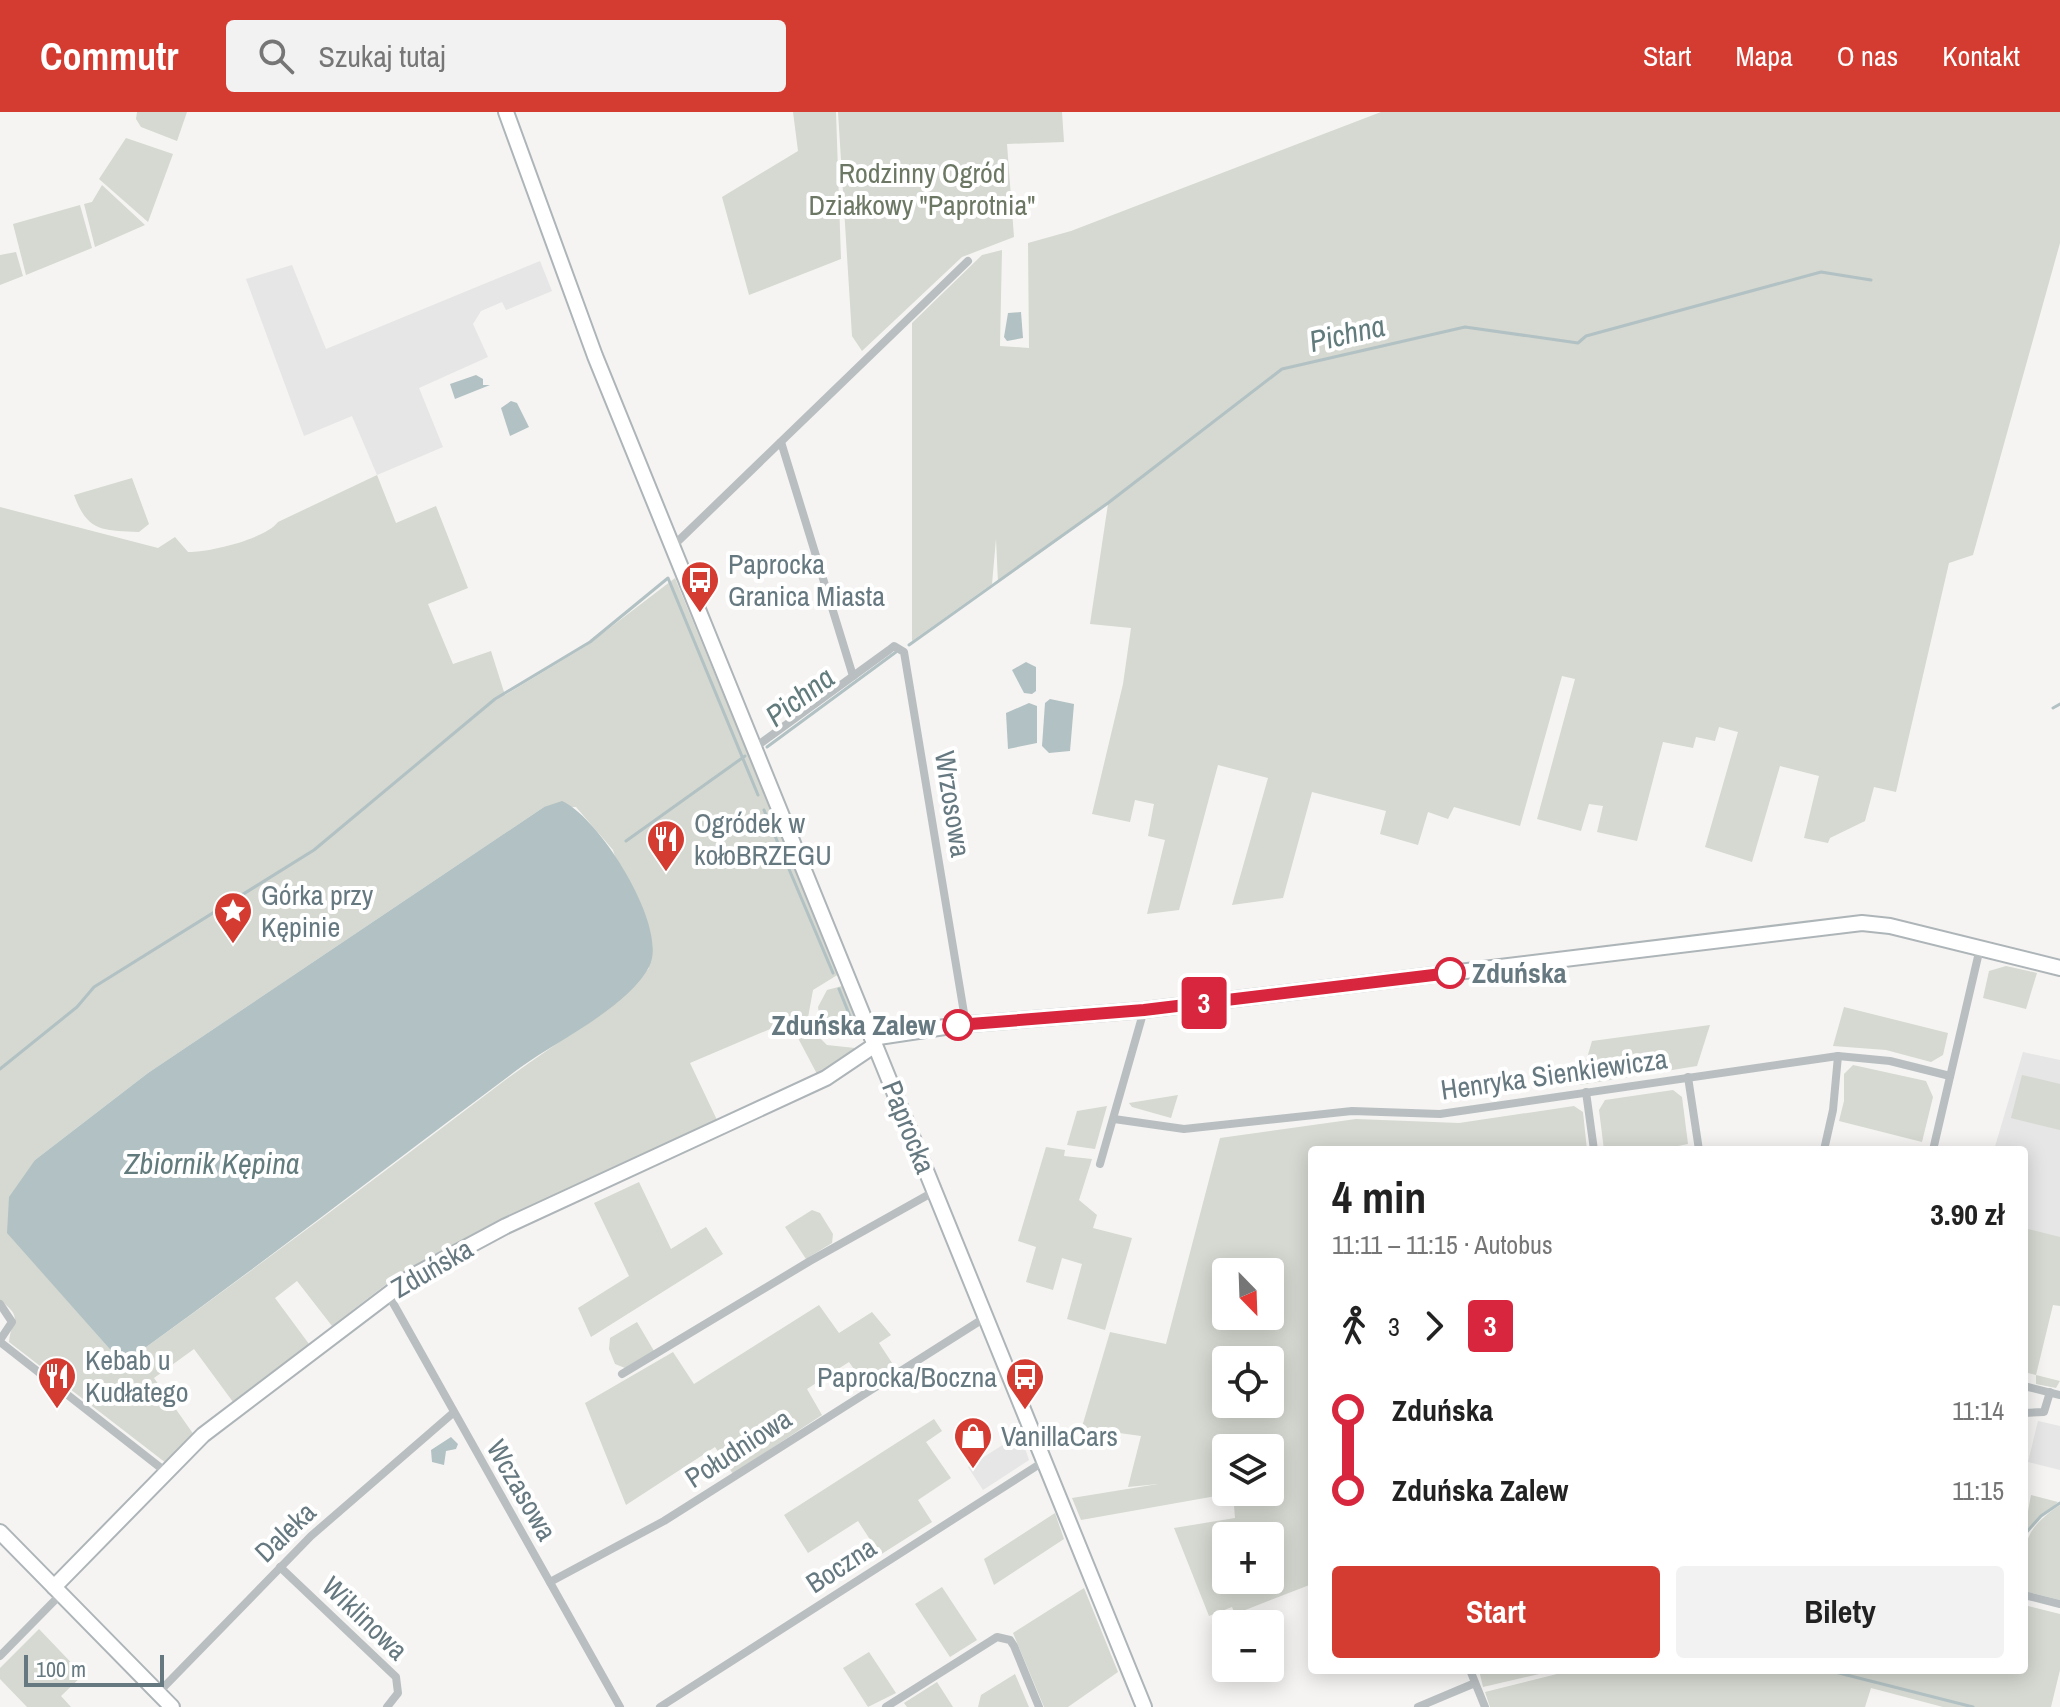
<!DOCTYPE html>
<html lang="pl">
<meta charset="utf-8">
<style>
:root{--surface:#fff;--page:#f2f2f2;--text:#222;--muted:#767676;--accent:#d43c32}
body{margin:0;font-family:"Archivo Narrow",sans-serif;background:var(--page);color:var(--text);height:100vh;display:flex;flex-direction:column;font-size:30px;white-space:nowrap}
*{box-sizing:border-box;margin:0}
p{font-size:26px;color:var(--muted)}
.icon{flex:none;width:44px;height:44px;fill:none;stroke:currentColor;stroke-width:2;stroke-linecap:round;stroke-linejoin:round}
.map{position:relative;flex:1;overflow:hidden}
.details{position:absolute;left:1308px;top:1034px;width:720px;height:528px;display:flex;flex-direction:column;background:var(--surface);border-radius:8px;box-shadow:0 4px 20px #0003}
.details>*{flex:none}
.badge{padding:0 16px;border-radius:6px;font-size:28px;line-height:52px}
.needle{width:52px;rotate:157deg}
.buttons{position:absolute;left:1212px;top:1146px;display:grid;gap:16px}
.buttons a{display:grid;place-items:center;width:72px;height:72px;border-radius:8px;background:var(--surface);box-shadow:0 4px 20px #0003;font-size:40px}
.scale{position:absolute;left:24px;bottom:20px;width:140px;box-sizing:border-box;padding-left:8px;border:4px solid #667980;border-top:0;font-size:22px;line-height:28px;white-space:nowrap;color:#667980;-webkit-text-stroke:6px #fff;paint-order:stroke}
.map>.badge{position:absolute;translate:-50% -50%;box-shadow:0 0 0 4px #fff}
.legs{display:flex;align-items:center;gap:12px;height:88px;padding:0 24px;font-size:26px}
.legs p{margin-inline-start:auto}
.headline{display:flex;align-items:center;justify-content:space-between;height:136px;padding:0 24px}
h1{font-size:44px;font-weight:800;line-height:60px}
.button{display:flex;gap:16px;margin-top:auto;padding:16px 24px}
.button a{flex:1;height:92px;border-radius:8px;background:var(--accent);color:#fff;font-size:32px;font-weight:800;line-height:92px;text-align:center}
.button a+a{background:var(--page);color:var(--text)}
ul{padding:0 24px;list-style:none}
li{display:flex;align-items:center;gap:28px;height:80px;font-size:30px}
li i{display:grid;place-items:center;width:12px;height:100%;margin:0 10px;background:currentColor}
li i::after{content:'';width:20px;height:20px;margin:-10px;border:6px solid;border-radius:50%;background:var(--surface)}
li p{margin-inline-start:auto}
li:first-child i{background:linear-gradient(#0000 50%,currentColor 0)}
li:last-child i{background:linear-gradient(currentColor 50%,#0000 0)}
header{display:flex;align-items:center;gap:48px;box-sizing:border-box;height:112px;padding:0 40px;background:var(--accent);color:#fff}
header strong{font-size:38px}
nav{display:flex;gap:44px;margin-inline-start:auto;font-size:28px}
.search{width:560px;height:72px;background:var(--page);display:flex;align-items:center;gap:20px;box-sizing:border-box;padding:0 28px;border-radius:8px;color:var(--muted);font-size:30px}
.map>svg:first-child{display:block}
.built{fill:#e5e6e5}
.green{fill:#d5d9d1;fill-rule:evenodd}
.water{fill:#b2c1c3}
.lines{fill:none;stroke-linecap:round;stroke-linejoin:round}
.stream{stroke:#b2c1c3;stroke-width:3}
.secondary-casing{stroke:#aeb5b8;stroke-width:18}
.street{stroke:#b9bfc1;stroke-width:8}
.secondary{stroke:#fff;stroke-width:14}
.line-1-casing{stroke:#fff;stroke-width:18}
.line-1{stroke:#d7263d;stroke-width:12}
.stop-1-dot{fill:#fff;stroke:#d7263d;stroke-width:4}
.labels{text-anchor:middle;stroke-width:8;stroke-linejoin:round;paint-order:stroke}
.park-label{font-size:28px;fill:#6c7864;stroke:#fff}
.poi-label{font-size:28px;fill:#667980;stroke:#fff;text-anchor:start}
.street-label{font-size:28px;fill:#667980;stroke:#fff}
.stop-label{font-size:28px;font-weight:bold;fill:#667980;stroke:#fff;text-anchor:start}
.water-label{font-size:30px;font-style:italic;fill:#627b7d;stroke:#fff}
</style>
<header>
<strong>Commutr</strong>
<div class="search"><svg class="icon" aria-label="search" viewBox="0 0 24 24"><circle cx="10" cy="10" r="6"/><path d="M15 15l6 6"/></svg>Szukaj tutaj</div>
<nav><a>Start</a><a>Mapa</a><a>O nas</a><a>Kontakt</a></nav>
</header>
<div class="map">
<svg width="2060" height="1595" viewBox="0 0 2060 1595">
<rect width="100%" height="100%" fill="#f5f4f2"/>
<g class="built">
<polygon points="540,149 552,179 506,198 502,190 481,199 473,212 488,245 419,276 443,335 377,363 352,304 304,324 246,167 292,153 326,237"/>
<polygon points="2023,940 2060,948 2060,1139 2024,1130 2024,1038 1994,1038"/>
<polygon points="2038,1309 2060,1314 2060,1358 2028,1350"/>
<polygon points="1020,1322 1029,1348 983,1378 968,1355"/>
</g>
<g class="green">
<polygon points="137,0 187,0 177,29 141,15 136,7"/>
<polygon points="793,0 836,0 841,147 749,183 722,85 798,39"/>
<polygon points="838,0 1062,0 1064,30 1007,32 1014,125 962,145 862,239 852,224"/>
<polygon points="1381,0 2060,0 2060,131 1973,443 1949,451 1896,680 1874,675 1865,709 1830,726 1828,731 1804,726 1819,664 1780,654 1752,750 1705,735 1738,620 1719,615 1715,629 1696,625 1693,636 1663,630 1637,729 1597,720 1603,694 1589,692 1581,719 1537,707 1575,567 1562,564 1520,714 1454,695 1448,707 1428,700 1418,733 1380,722 1386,699 1312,680 1283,786 1232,793 1268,666 1218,653 1179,798 1147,802 1165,728 1148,724 1154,692 1135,688 1130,710 1092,702 1123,572 1131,516 1090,512 1108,392 998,471 996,427 992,472 912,529 912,211 982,143 1002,138 1000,234 1029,236 1028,131 1071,119"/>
<polygon points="126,26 173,42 148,110 99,67"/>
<polygon points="102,73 145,113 95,135 84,92 92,90"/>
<polygon points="80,93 92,136 26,163 13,112"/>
<polygon points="16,140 23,164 0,173 0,143"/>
<path d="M377,363L396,411L436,394L468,476L428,492L453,552L491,539L505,583L586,534L675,466L839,862L813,878L807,911L814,925L817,923L827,933L855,936L856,939L817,962L789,909L690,951L717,1008L458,1131L389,1170L332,1214L297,1169L275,1186L309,1232L233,1290L194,1237L154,1266L194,1323L166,1351L9,1230C11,1206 25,1208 0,1188V395L158,436L175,425L188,440C210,440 265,427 278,410ZM544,695H576L613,738L649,856C606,903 550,934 500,972C380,1063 260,1153 138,1241L125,1248L115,1243L8,1121L35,1048L148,961Z"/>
<path d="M132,366L149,412L139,420C103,418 88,421 74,383Z"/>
<polygon points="2006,854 2037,861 2026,897 1983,886 1989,859"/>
<path d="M842,874L862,917L854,926C833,929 820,916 818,895L827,878Z"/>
<polygon points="1844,895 1948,921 1943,943 1931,950 1886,938 1833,934"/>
<polygon points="1710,913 1697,954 1579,973 1592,929"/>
<polygon points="1853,953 1926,969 1933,985 1922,1030 1839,1009 1844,989 1844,962"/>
<polygon points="2022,963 2060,972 2060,1018 2011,1006"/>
<polygon points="1673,978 1682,985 1688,1032 1659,1038 1604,1038 1599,998 1605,988"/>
<polygon points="1178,983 1171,1006 1132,995 1129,991"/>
<polygon points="1107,994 1095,1037 1067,1033 1077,999"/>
<path d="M1574,994L1583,1000L1587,1038H1312V1472L1235,1502L1232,1495L1209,1504L1174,1416L1235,1406L1233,1381L1081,1408L1072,1386L1158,1372L1128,1375L1141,1324L1112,1320L1076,1335L1110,1220L1166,1232L1220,1026L1356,1007L1459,1011ZM1270,1160V1204H1226V1160ZM1270,1248V1292H1226V1248ZM1226,1336H1270V1380H1226ZM1226,1424H1270V1468H1226Z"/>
<polygon points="1046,1035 1065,1038 1064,1044 1092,1047 1079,1088 1097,1103 1093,1116 1132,1126 1105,1218 1067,1207 1082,1152 1062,1146 1053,1178 1026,1170 1036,1135 1018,1129"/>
<polygon points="639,1070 671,1137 706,1115 723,1142 591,1225 578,1196 629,1164 594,1091"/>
<polygon points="812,1098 820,1101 833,1122 832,1131 806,1147 785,1115"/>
<polygon points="2024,1116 2060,1125 2060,1194 2053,1193 2036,1263 2060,1269 2056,1276 2036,1272 2036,1263 2024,1260"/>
<polygon points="819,1193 839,1221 872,1200 891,1223 879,1231 896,1257 867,1276 849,1250 807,1277 822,1303 733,1362 715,1335 626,1393 585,1291 673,1240 694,1272"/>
<polygon points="637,1210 654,1239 625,1256 615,1252 609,1237 610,1226"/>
<polygon points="934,1307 942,1319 926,1330 951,1366 918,1388 932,1410 880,1443 858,1409 808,1441 784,1403"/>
<polygon points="2031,1383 2058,1390 2024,1421"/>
<path d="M2060,1393V1488L2024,1479C2024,1434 2020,1420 2060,1393Z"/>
<polygon points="1055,1401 1064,1427 994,1473 984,1447"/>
<polygon points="942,1475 977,1528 950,1545 915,1492"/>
<polygon points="1084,1476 1118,1560 1068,1595 1044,1595 1013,1521"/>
<polygon points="2024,1493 2060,1502 2060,1558 2051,1595 1943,1595 1871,1576 1865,1595 1490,1595 1485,1580 1573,1558 2024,1558"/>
<polygon points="39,1517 83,1563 61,1584 71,1595 27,1595 0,1567 0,1556"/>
<polygon points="869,1540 896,1581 868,1595 843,1556"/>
<polygon points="1479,1558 1557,1558 1483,1575"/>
<polygon points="1015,1562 1029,1595 978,1595 981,1583"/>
<polygon points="937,1570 953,1595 907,1595 904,1591"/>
</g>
<g class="water">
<polygon points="1021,200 1023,226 1007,229 1004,225 1008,201"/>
<polygon points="476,263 483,267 483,273 490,273 455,287 450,272"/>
<polygon points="511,289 517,291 529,315 510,324 501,296"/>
<polygon points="1026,550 1036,555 1036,579 1032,582 1024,581 1012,558"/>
<polygon points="1050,587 1074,592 1070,639 1049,641 1042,634 1045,591"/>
<polygon points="1029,591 1037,594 1037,631 1008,637 1006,601"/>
<path d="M562,689C599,705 670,816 649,855C628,895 557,929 521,955C393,1050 267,1148 138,1241L125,1248L115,1243L7,1121L9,1085L35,1048L148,961L544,695Z"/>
<polygon points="451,1325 458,1332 456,1337 446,1339 444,1353 432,1350 431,1338"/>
</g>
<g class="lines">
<g class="stream">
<polyline points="909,533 1108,391 1282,257 1465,215 1578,231 1586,224 1821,160 1871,168"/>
<polyline points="2053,596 2060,592"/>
<polyline points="767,635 896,540"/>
<polyline points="764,698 833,861"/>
<polyline points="626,729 745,644"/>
<polyline points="839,877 854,914"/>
<polyline points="0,957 77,895 94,875 314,738 495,587 590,530 668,466 758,683"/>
<polyline points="2024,1423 2041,1404 2060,1391"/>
<polyline points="1827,1558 1973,1595"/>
</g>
<defs>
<g id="secondary">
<polyline points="506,0 595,244 1144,1595"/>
<polyline points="872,926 958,913 1144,898 1862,811 1890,814 2060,856"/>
<polyline points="0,1420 172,1595"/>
<polyline points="54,1475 203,1323 411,1165 506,1114 826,966 875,933"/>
</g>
</defs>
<use href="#secondary" class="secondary-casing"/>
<g class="street">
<polyline points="781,330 853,564"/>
<polyline points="672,435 968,149"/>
<polyline points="754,636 889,538 894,534 904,540 966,913"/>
<polyline points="1688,965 1699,1038"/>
<polyline points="1586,980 1594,1038"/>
<polyline points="1114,1007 1184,1017 1352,999 1440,1002 1838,944 1890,949 1950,964"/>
<polyline points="1824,1038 1833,998 1838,944"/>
<polyline points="1933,1038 1980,836"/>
<polyline points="1100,1052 1144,898"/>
<polyline points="388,1182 620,1595"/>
<polyline points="0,1192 12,1210 0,1228"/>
<polyline points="0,1230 166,1360"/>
<polyline points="622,1262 810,1149 935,1079"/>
<polyline points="2024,1274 2060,1283"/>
<polyline points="2024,1301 2044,1300 2050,1280"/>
<polyline points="280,1455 396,1565 398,1581 387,1595"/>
<polyline points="550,1470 664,1409 986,1205"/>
<polyline points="2024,1483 2060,1492"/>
<polyline points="0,1544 61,1482"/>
<polyline points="1470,1558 1485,1595"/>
<polyline points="158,1581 311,1424 453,1301"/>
<polyline points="660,1595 1046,1348"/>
<polyline points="886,1595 997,1525 1010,1528 1014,1534 1039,1595"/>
<polyline points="1418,1595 1475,1571"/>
</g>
<use href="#secondary" class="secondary"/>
</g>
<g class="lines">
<defs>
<polyline id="line-1" points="958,913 1144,898 1450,861"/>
</defs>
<use href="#line-1" class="line-1-casing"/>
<use href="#line-1" class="line-1"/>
</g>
<defs>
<symbol id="bus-pin" viewBox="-11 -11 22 30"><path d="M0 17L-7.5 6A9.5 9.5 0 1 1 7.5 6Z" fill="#d43c32" stroke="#fff"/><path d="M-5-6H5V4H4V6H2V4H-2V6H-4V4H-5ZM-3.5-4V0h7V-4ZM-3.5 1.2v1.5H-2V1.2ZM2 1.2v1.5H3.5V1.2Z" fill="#fff"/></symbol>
<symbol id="restaurant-pin" viewBox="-11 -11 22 30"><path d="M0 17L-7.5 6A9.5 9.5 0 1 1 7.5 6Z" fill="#d43c32" stroke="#fff"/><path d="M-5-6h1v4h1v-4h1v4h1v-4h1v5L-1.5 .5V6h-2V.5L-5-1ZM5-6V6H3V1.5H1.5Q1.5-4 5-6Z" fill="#fff"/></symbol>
<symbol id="sight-pin" viewBox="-11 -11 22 30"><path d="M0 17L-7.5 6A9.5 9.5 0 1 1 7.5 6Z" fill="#d43c32" stroke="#fff"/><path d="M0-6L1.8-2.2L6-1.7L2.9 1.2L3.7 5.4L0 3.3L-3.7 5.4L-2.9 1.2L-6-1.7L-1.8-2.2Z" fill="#fff"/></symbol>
<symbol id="shop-pin" viewBox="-11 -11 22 30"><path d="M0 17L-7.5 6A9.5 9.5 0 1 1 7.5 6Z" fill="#d43c32" stroke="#fff"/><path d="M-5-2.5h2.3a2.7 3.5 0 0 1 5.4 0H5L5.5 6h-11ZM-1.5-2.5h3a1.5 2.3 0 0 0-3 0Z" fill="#fff"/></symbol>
</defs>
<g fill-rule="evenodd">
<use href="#bus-pin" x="678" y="446" width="44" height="60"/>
<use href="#restaurant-pin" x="644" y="705" width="44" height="60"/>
<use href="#sight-pin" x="211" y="777" width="44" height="60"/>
<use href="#restaurant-pin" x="35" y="1242" width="44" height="60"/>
<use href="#bus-pin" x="1003" y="1243" width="44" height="60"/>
<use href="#shop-pin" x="951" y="1302" width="44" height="60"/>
</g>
<g class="stop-1-dot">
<circle cx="1450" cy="861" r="14"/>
<circle cx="958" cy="913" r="14"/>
</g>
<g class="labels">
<g class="park-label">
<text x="922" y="71">Rodzinny Ogród<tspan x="922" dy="32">Działkowy "Paprotnia"</tspan></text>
</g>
<g class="poi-label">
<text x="728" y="462">Paprocka<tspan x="728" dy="32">Granica Miasta</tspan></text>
<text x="694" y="721">Ogródek w<tspan x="694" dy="32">kołoBRZEGU</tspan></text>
<text x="261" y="793">Górka przy<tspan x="261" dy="32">Kępinie</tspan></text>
<text x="85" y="1258">Kebab u<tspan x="85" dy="32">Kudłatego</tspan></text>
<text x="997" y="1275" text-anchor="end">Paprocka/Boczna</text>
<text x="1001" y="1334">VanillaCars</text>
</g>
<g class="street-label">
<text transform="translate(953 692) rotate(81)" y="10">Wrzosowa</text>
<text transform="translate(1554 962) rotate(-8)" y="10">Henryka Sienkiewicza</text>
<text transform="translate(909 1015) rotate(68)" y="10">Paprocka</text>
<text transform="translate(432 1156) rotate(-30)" y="10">Zduńska</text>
<text transform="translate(738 1336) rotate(-33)" y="10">Południowa</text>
<text transform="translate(522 1378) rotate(60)" y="10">Wczasowa</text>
<text transform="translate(285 1420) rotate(-44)" y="10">Daleka</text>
<text transform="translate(841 1453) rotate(-33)" y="10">Boczna</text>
<text transform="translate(365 1506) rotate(44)" y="10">Wiklinowa</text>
</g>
<g class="stop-label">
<text x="1472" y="871">Zduńska</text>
<text x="936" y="923" text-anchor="end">Zduńska Zalew</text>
</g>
<g class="water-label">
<text transform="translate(1347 222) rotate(-13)" y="10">Pichna</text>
<text transform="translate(800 585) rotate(-37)" y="10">Pichna</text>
<text x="212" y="1062">Zbiornik Kępina</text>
</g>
</g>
</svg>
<div class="buttons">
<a><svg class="needle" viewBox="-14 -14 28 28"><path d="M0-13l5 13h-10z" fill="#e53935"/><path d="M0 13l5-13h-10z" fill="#767676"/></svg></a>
<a><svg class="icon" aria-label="locate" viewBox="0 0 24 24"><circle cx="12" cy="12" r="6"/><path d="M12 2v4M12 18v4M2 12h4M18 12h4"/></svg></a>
<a><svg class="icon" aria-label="layers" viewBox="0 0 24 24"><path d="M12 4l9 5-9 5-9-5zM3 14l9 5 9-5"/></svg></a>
<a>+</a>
<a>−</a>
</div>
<div class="scale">100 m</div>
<b class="badge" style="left:1204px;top:891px;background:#d7263d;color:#fff">3</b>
<section class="details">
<div class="headline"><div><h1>4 min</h1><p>11:11 – 11:15 · Autobus</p></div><b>3.90 zł</b></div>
<div class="legs"><svg class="icon" aria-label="walk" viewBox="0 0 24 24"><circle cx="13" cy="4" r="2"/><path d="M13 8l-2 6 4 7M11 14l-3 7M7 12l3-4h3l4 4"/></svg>3<svg class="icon" aria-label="forward" viewBox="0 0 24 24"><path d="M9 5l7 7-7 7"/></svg><b class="badge" style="background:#d7263d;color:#fff">3</b></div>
<ul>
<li><i style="color:#d7263d"></i><b>Zduńska</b><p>11:14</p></li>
<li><i style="color:#d7263d"></i><b>Zduńska Zalew</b><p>11:15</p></li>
</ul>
<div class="button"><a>Start</a><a>Bilety</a></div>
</section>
</div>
